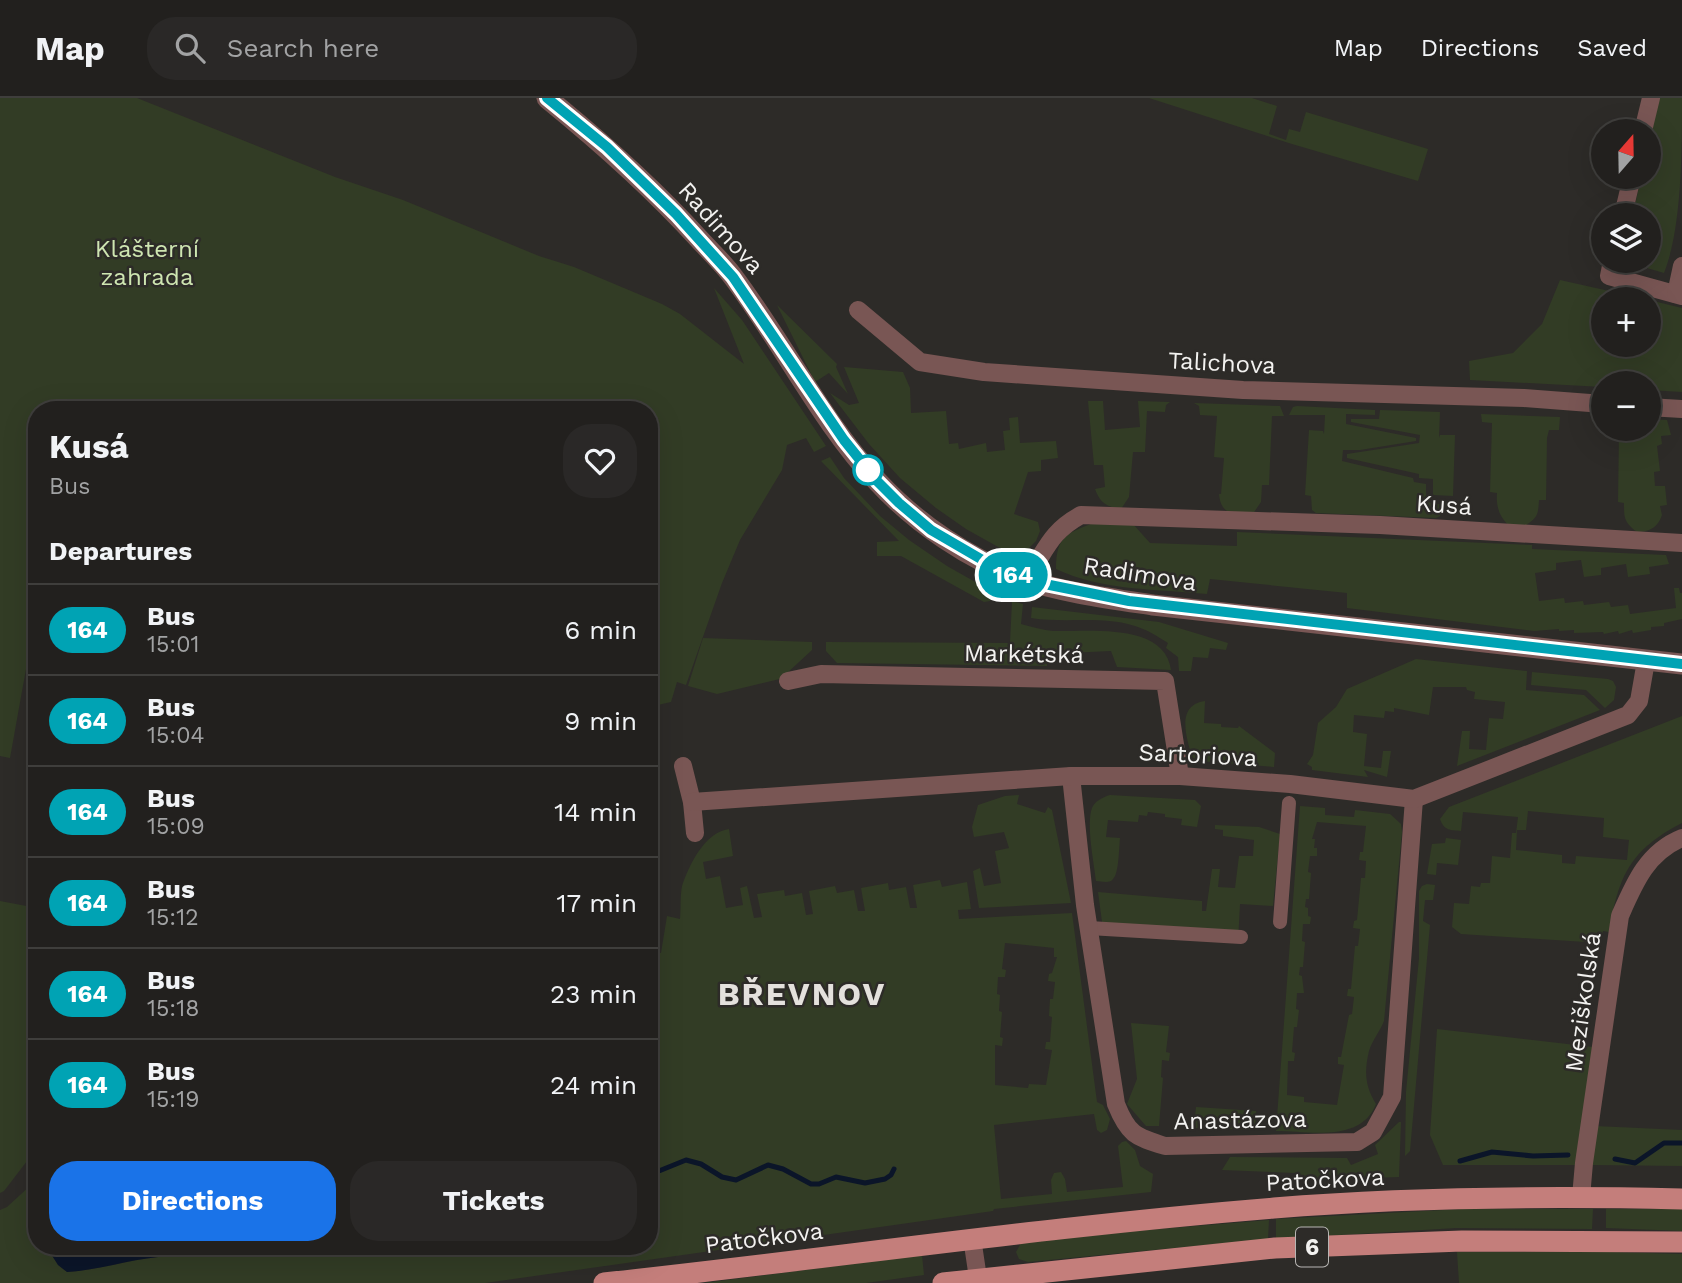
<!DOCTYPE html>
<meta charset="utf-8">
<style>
:root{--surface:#22201e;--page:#2a2827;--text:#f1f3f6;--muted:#a2a3a4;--line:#3f3e3c;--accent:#1a73e8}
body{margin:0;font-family:"Work Sans",sans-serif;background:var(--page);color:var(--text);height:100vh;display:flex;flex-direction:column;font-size:26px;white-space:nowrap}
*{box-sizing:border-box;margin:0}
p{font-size:23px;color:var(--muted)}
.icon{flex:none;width:38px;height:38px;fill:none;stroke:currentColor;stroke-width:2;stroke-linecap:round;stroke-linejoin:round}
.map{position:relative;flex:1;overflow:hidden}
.drawer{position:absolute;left:28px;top:303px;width:630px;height:854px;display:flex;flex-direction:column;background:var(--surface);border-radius:28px;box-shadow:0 7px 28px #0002,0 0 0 2px var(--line)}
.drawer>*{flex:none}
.badge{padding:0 14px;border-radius:23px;font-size:24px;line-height:46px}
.needle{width:46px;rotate:20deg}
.controls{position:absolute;left:1591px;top:21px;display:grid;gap:14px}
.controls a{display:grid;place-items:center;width:70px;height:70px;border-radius:50%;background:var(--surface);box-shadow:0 7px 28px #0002,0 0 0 2px var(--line);font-size:35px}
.map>.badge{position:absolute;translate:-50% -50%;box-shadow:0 0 0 4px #fff}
h2{padding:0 21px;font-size:26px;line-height:63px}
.round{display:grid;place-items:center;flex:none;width:74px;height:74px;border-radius:28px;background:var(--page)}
.overview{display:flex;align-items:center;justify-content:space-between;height:119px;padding:0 21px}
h1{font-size:33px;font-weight:700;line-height:52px}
.primary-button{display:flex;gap:14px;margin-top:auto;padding:14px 21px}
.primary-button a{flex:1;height:80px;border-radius:28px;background:var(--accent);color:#fff;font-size:28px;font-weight:700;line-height:80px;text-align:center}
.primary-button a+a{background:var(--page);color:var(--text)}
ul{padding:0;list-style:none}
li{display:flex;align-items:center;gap:21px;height:91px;padding:0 21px;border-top:2px solid var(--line)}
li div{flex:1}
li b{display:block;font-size:26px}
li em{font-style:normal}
li .badge{min-width:77px;font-weight:700;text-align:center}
header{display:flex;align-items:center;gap:42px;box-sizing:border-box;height:98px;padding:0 35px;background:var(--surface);border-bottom:2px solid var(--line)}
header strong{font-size:33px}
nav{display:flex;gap:38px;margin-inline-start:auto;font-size:24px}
.search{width:490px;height:63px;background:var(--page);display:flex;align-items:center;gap:18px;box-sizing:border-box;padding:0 24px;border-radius:28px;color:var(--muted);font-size:26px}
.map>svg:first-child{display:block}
.green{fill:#323c25;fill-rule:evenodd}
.water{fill:#0b1529}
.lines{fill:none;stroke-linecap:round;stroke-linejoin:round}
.stream{stroke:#0b1529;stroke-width:5}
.pedestrian{stroke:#795654;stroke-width:14}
.minor{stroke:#795654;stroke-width:18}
.tertiary{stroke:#795654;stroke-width:21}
.primary{stroke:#c47e7b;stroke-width:21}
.line-casing{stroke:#fff;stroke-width:16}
.line{stroke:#00a3b4;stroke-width:10}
.stop-dot{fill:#fff;stroke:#00a3b4;stroke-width:3.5}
.labels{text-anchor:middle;stroke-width:5;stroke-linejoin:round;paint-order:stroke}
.shield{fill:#2d2b28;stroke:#b8b6b4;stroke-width:2}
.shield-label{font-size:23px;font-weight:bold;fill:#f3f2f0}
.street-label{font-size:24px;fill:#f3f2f0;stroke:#2d2b28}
.park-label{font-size:24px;fill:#cee5b1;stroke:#2d2b28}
.district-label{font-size:32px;font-weight:bold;letter-spacing:2px;fill:#e4e1dd;stroke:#2d2b28}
</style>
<header>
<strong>Map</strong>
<div class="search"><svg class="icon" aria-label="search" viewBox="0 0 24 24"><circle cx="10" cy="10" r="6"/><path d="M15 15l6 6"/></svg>Search here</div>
<nav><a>Map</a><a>Directions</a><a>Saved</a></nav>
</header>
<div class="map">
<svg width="1682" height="1185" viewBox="0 0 1682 1185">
<rect width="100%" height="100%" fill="#2d2b28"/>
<g class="green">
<polygon points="0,0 137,0 335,79 403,102 539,158 574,169 662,206 680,216 744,266 714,190 742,222 826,348 814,354 806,340 787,347 782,372 740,442 722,485 686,587 677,584 671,604 649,609 649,312 37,312 37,533 33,532 10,660 0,658"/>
<polygon points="1149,0 1252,0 1277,8 1269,36 1286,42 1289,31 1300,34 1306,14 1428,51 1418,83 1292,46"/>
<path d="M1658,0H1682C1682,53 1682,130 1664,175L1623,163H1648V117H1633L1641,79H1648L1649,45Z"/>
<polygon points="1560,182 1645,201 1603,201 1603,247 1648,247 1649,202 1682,210 1682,294 1649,292 1648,285 1603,285 1603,289 1470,282 1469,263 1513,255 1542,226"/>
<polygon points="777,207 837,266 836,269 848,296 829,275 815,284"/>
<polygon points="844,269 903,274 910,290 911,315 946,313 949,346 958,345 959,351 986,345 987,354 1005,352 1003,333 1010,332 1009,320 1018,319 1020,345 1056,343 1058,360 1041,362 1041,373 1028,374 1014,416 1038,424 1040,433 1036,443 1024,455 1018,456 1009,455 966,431 936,410 900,380 869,346 830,295 849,307 859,305"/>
<path d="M1088,303H1103L1105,332L1140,329L1138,303L1170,304L1166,307L1165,314L1147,313L1145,354H1133L1129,399L1121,411C1107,409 1100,405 1095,391L1105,389L1103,367H1094Z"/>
<path d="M1194,305L1280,308L1284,318H1272L1269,387H1262L1261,404L1252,417C1233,416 1221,417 1219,396H1221L1224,360L1214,359L1217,318L1200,317L1199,308Z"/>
<polygon points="1297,308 1375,312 1375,317 1346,316 1346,326 1416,340 1416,343 1360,352 1343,352 1342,363 1413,380 1414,384 1426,386 1426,404 1444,407 1440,418 1436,420 1316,415 1312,412 1311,398 1305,397 1309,332 1323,333 1324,336 1325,317 1289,317 1293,309"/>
<polygon points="1380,312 1440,314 1439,340 1440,337 1455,337 1453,398 1433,397 1433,381 1419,380 1419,376 1347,360 1347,356 1419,345 1420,337 1351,324 1351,321 1379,321"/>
<path d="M1481,316L1560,319L1559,332H1549L1547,340L1546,402H1539C1538,417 1538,420 1523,429L1509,428C1499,418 1496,409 1497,395L1490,394L1492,325L1482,324Z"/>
<path d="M1649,321L1667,322L1671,337L1661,338L1662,346L1657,348L1660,373L1654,374L1655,388H1665L1667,407L1660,408L1662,417C1658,429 1650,434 1637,434C1624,424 1624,420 1624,405L1618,404L1619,335L1608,334V331H1648Z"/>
<polygon points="830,359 844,380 880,418 909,442 947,468 993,494 990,503 984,504 901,458 877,458 877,444 899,443 821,363"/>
<path d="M1096,424L1133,426L1150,445L1237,448V434L1532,447V451L1666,457L1669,466L1649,469L1650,476L1628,479L1626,466L1601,470V477L1584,479L1581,462L1556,465V472L1535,475L1539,503L1564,500L1565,505L1583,503L1584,507L1609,504L1611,509L1628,507L1630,516L1676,510L1674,490H1679L1680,495H1682V521L1664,525V528L1651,529V532L1633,535L1632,532L1619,536L1618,533L1604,536L1603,534L1574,535V532L1559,533V531L1534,533L1347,510V495L1210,481L1207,496C1158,491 1102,493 1056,471C1056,437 1068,435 1096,424Z"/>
<path d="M1012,503L1023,506L1021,526C1032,529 1043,532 1053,533C1088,534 1165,524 1171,572L1117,569L1111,553L1047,556V568L837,565L826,553V544L1010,545Z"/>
<path d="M1032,509L1159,524L1228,545L1226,552L1210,550L1208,560L1193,559L1191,573H1179L1178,559L1166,550L1168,545C1160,540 1151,534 1143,531C1108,516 1068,526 1031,520Z"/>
<polygon points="703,540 812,544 812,552 786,576 788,579 717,596 688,588"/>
<polygon points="1416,561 1527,573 1526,592 1584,597 1600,612 1457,668 1462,633 1470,633 1469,651 1486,652 1489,620 1503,621 1505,604 1474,601 1475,594 1467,592 1466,589 1433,589 1429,617 1394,610 1394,614 1385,613 1384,620 1354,617 1353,634 1367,636 1364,668 1381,670 1383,653 1391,653 1387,679 1364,672 1368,679 1312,672 1312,669 1307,666 1313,657 1318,625 1336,609 1347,591"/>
<polygon points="1532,574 1608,581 1613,583 1616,589 1614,602 1605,610 1586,592 1531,587"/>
<path d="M1205,603L1204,625L1221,626V629L1238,630L1239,628L1275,655L1274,669L1199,663L1192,659C1186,638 1176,607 1205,603Z"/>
<path d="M1682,618V725C1630,752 1619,777 1609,834L1603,833L1601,845L1461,836L1452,829L1454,805L1469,806L1471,788L1480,789L1481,785H1490L1492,758L1510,760L1512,735H1516L1518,719L1463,714L1461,733C1451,732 1444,733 1440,721L1449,709ZM1528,713L1604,720L1603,739L1629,742L1627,762L1576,758L1575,766L1562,765V757L1516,752L1517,732H1526Z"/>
<polygon points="649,631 652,631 660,679 649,679"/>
<polygon points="1019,697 1017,706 1045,715 1048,709 1052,712 1071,805 979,810 973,773 980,770 984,788 1001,785 995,753 1009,750 1004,734 974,739 972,729 978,707 1005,698"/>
<path d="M1110,697L1195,702L1201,708L1197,729L1181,727L1182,721L1165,719V716L1148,714L1147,718L1139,717L1138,724L1108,722L1106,739L1120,740C1119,749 1119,776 1113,781C1110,786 1101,783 1096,783C1094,765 1086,726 1092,710C1095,703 1103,699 1110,697Z"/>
<path d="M1300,708L1325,710V717L1354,719L1355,712L1390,716L1401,726L1402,734L1384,923C1380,933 1372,943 1369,953C1364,974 1365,988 1376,1006C1361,1045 1309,1033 1276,1033ZM1317,724L1366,728L1363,754H1360L1359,762L1366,763L1365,780H1361L1357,822L1354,823L1353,830L1360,831L1358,848H1355L1351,891H1348L1347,898L1354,899L1352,916L1349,917L1341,959H1338V966L1344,967L1337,1007L1304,1004V999L1287,997L1288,963H1294L1295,955L1292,954L1294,929H1297L1299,912L1296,911L1297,895H1304L1302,878L1299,877L1300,869H1303L1305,844L1302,843L1303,826H1310L1311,819L1308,818V810L1305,809L1306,801H1309L1311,775L1308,774L1310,758H1317V750H1314L1315,741H1312Z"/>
<polygon points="1215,727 1259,729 1280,736 1273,808 1240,806 1238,845 1103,831 1098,794 1202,803 1202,813 1206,813 1212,771 1220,771 1218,789 1235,790 1239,758 1253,758 1254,742 1223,738 1223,732 1215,731"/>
<path d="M729,731L733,758L703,764L706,781L720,778L726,810L743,807L740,790L747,788L754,820L762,819L757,796L784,792L785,798L802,795L806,817L813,816L809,793L835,788L837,795L854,792L858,813H865L861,790L888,785L889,792L906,789L910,810H917L913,787L940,782L942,789L967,784L971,811L958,812L959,821L1072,815L1097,1004L1103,1007L1110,1021L1107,1032L1101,1035L1097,1032L1094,1016L994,1027L1001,1101L1052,1096L1051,1082L1054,1075L1061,1074L1065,1081L1067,1094L1123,1089L1118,1048L1122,1044L1126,1043L1135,1052L1140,1068L1153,1076L1151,1094L994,1111L993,1113L485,1185H0V1112L7,1109L32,1086H37V1148H46L58,1167L67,1174C98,1172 128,1162 158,1159C200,1156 243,1156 284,1159L295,1148H649V853L661,855L667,818L680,821C681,811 680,798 682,788C689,767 705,734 729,731ZM1005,845L1054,850V859H1057L1052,875L1049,876L1048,883L1055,884L1053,901H1050L1049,918L1052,919L1050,944H1046L1045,951L1052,952L1046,987L1029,986L1028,990L995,987V947L1002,948L1003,940L1000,939L1002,914L999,913L1000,897L997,896L998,879H1005L1006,872L1002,871Z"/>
<polygon points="1446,740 1461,742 1458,767 1437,765 1436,777 1427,776 1432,746 1445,745"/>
<polygon points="1427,786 1435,787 1433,802 1425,802 1423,823 1430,827 1410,1053 1405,1058 1406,994 1419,860 1419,793 1422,788"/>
<polygon points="0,803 37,810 37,1050 4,1093 0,1095"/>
<polygon points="1131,925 1169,928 1166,954 1170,955 1169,963 1162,962 1161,979 1163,980 1159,1028 1146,1028 1127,1006 1137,981"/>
<polygon points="1437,931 1593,949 1577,1067 1443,1067 1430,1037"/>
<polygon points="1196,1009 1256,1013 1255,1032 1194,1030"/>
<polygon points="1399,1024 1401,1024 1399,1079 1309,1082 1295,1075 1222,1072 1230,1059 1347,1060 1351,1067 1378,1056 1375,1047"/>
<polygon points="1595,1028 1682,1032 1682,1068 1591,1067"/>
<polygon points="1462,1111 1593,1111 1592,1131 1456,1130 1276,1141 1276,1121"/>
<polygon points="1606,1111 1682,1111 1682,1133 1606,1130"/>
<polygon points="1269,1122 1268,1141 1028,1164 1019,1161 1016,1154 1021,1145 1134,1133"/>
<polygon points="1457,1154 1610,1154 1682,1156 1682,1185 1459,1185"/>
<polygon points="922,1157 924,1177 866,1185 704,1185"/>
</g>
<path class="water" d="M46,1148H295L284,1159C243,1156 200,1156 158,1159C128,1162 98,1172 67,1174L58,1167Z"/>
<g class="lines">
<g class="stream">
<polyline points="1615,1061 1635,1065 1664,1045 1682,1045"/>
<polyline points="1460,1063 1492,1054 1533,1058 1568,1057"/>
<polyline points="649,1077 686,1062 701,1066 722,1079 736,1082 768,1067 783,1071 811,1086 819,1086 836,1079 865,1085 885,1081 891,1077 894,1071"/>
</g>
<g class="pedestrian">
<polyline points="1280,824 1289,705"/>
<polyline points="1089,830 1241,839"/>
</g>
<g class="minor">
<polyline points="1643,33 1651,0"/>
<polyline points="1623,117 1632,79"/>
<polyline points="1612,163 1609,178 1682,198"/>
<polyline points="1676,196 1682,168"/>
<polyline points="858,212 920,264 984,274 1243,292 1524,300 1603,306"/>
<polyline points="1648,309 1682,311"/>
<path d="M1025,482C1046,454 1048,435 1081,417L1380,427L1682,445"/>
<polyline points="788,583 821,576 1165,583 1180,678"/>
<polyline points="683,668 692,704 695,735"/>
<path d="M1071,678L1085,807L1116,1006C1128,1036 1135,1039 1165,1048L1357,1044L1373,1034L1392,999L1414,701"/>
<polyline points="692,704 1071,678 1180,678 1290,686 1414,701 1628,617 1639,603 1646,563"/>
<path d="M1581,1099L1584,1065L1620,818C1634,786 1647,754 1682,740"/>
<polyline points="972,1140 978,1180 987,1185"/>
</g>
<path class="tertiary" d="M547,0C601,44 652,89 699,141C711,154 724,166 734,180C783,245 823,326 878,384C917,426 969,461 1023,481C1060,494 1113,501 1153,507L1682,566"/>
<g class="primary">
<path d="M604,1185C827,1161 1050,1128 1274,1110C1409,1099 1546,1098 1682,1101"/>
<polyline points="943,1185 1275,1150 1462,1143 1682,1144"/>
</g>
</g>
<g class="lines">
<defs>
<polyline id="line" points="547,0 607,49 676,116 733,179 844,342 877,383 899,405 931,432 998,471 1025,482 1129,503 1682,566"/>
</defs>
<use href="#line" class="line-casing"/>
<use href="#line" class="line"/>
</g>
<circle class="stop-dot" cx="868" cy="372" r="14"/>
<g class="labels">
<rect class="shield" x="1296" y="1129.5" width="32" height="39" rx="5"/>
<g class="shield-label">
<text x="1312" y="1157">6</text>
</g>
<g class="street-label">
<text transform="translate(721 130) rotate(48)" y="8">Radimova</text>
<text transform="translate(1222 265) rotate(3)" y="8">Talichova</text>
<text transform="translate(1444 407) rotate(4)" y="8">Kusá</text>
<text transform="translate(1140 476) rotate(9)" y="8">Radimova</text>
<text transform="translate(1024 556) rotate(1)" y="8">Markétská</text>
<text transform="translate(1198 657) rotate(3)" y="8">Sartoriova</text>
<text transform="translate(1583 904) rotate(-82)" y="8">Meziškolská</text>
<text transform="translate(1240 1022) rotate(-1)" y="8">Anastázova</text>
<text transform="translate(1325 1082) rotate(-3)" y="8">Patočkova</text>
<text transform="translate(764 1140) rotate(-7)" y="8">Patočkova</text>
</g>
<g class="park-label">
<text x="147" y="159">Klášterní<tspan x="147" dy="28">zahrada</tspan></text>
</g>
<g class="district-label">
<text x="802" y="907">BŘEVNOV</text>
</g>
</g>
</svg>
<div class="controls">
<a><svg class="needle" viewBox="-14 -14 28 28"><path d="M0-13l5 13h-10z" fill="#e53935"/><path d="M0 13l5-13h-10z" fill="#a2a3a4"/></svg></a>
<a><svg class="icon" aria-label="layers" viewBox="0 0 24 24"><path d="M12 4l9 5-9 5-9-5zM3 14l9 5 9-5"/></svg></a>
<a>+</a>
<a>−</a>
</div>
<b class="badge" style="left:1013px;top:477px;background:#00a3b4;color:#fff">164</b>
<section class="drawer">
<div class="overview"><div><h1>Kusá</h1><p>Bus</p></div><a class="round"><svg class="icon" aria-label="heart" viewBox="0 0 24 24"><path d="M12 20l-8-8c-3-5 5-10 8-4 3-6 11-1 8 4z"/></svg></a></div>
<h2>Departures</h2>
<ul>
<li><span class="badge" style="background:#00a3b4;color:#fff">164</span><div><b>Bus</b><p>15:01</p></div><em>6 min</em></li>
<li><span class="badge" style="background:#00a3b4;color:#fff">164</span><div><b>Bus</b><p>15:04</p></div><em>9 min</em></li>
<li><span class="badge" style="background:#00a3b4;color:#fff">164</span><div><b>Bus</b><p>15:09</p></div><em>14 min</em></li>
<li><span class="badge" style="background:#00a3b4;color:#fff">164</span><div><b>Bus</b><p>15:12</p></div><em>17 min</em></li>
<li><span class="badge" style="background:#00a3b4;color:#fff">164</span><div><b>Bus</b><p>15:18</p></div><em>23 min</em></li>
<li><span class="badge" style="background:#00a3b4;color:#fff">164</span><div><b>Bus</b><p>15:19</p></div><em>24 min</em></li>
</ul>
<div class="primary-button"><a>Directions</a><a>Tickets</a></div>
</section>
</div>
